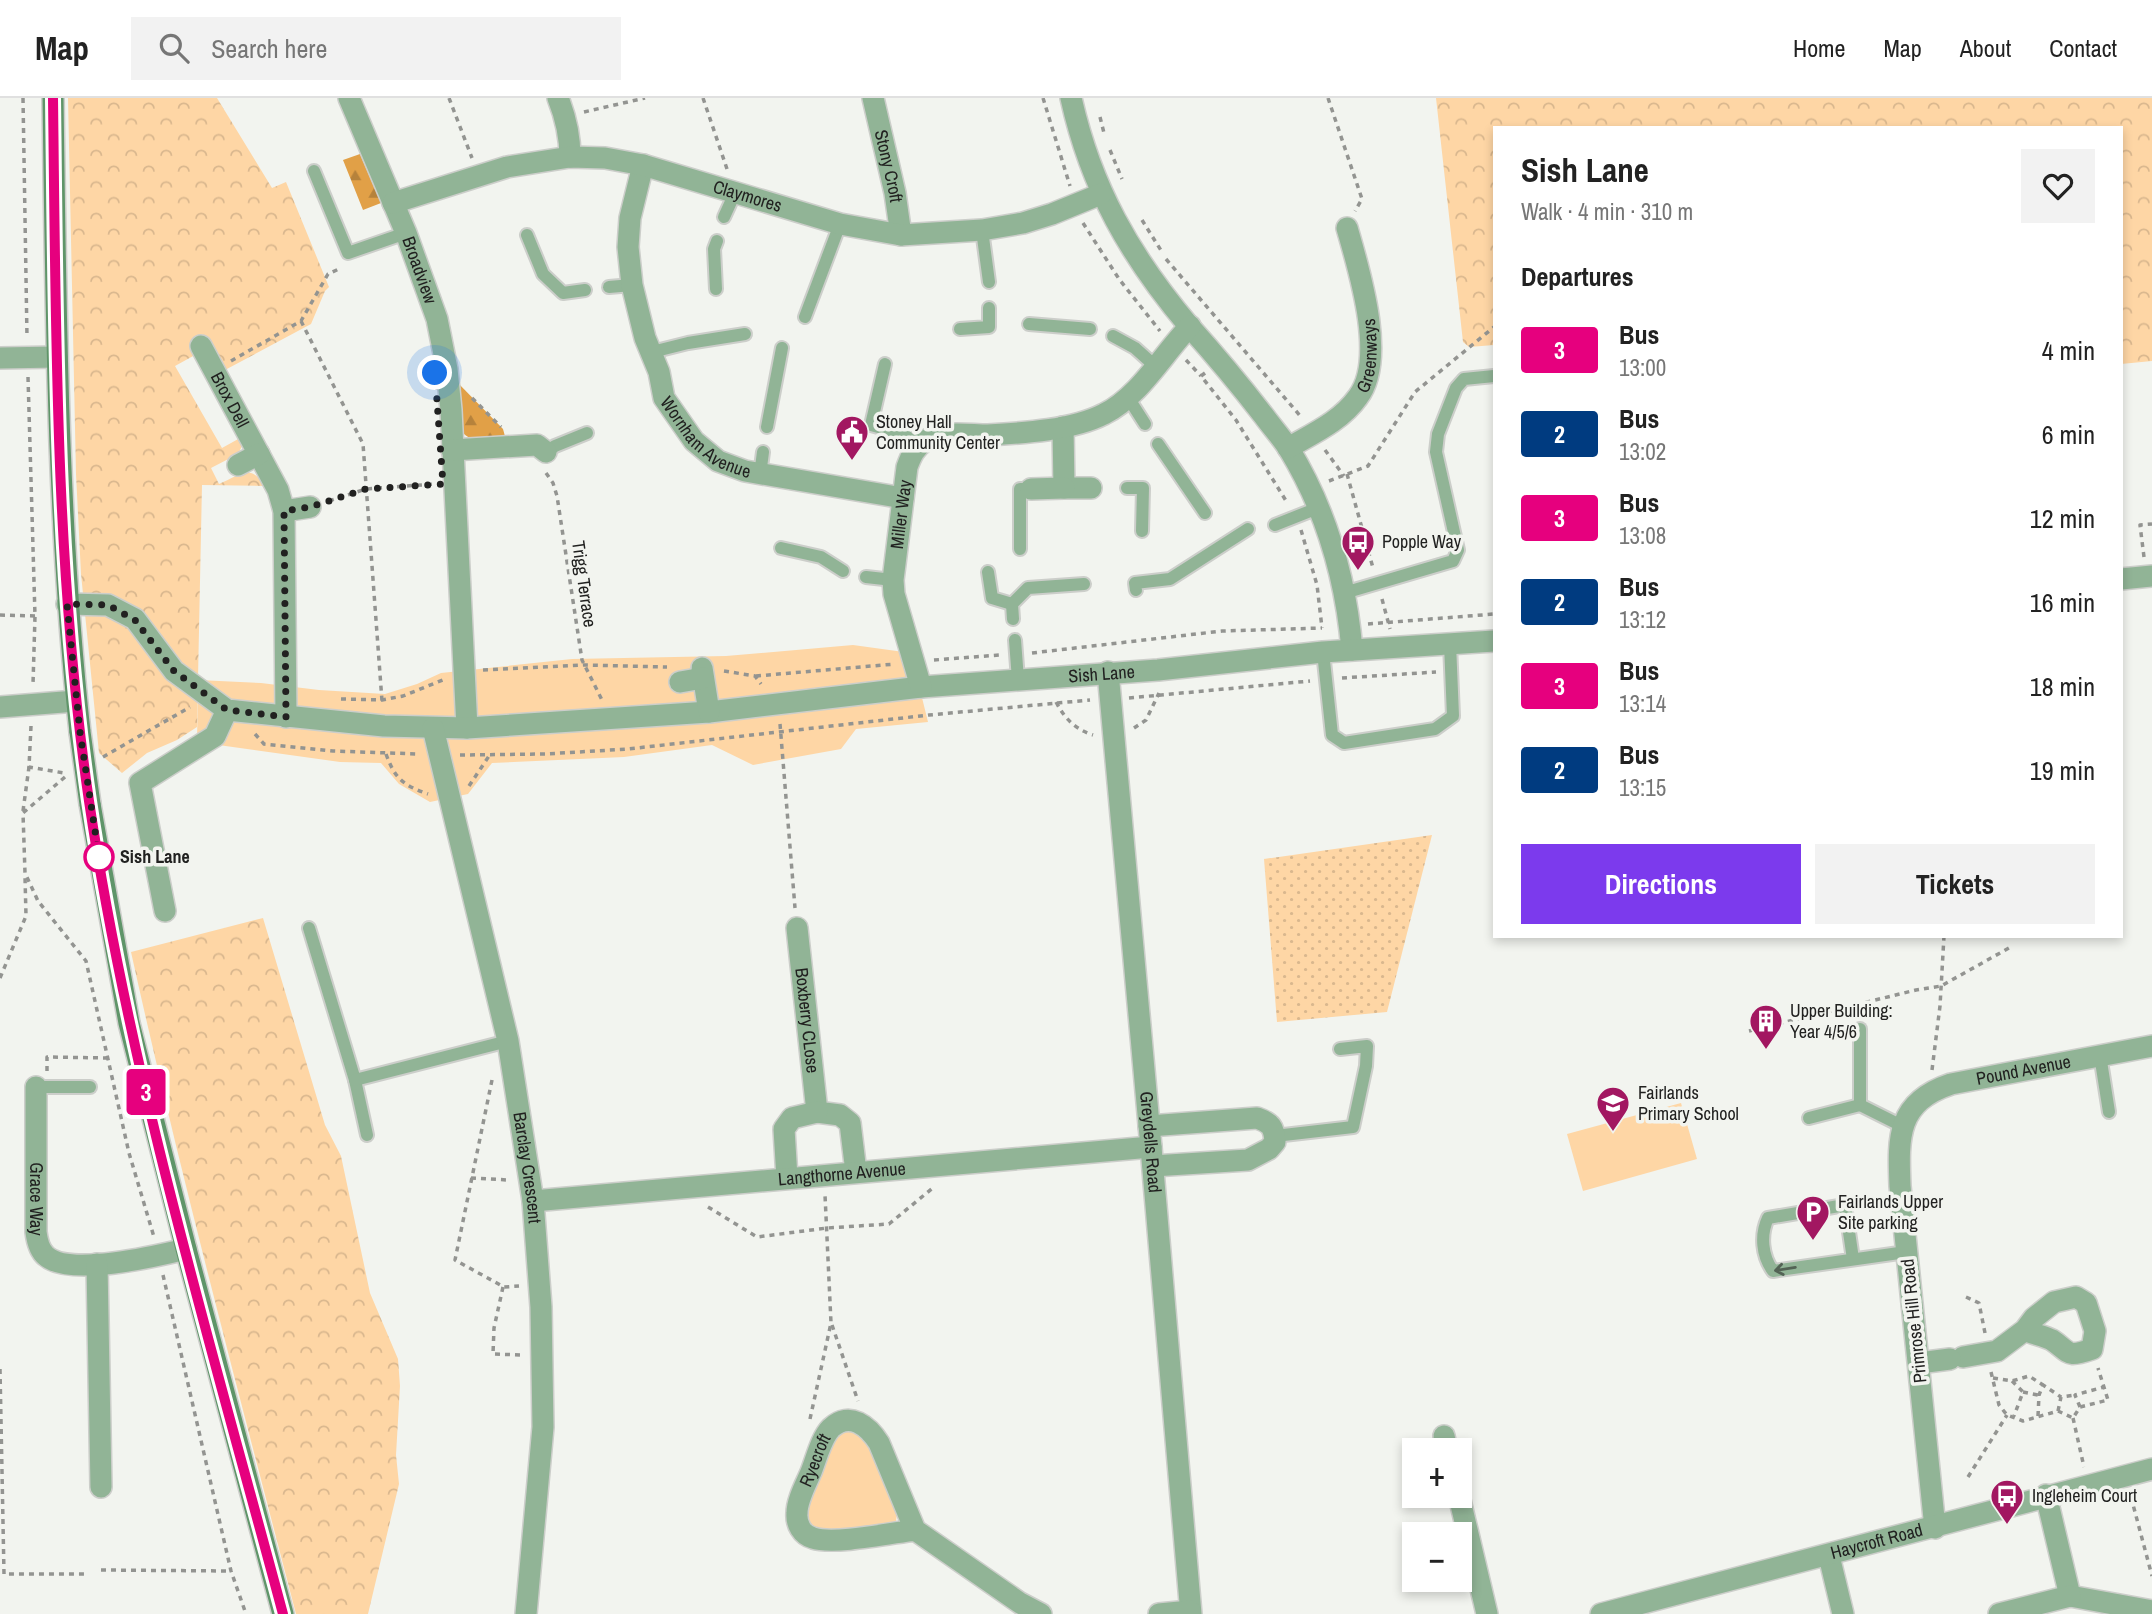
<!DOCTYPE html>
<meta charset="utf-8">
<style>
:root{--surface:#fff;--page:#f2f2f2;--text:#222;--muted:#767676;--line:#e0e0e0;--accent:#7c3aed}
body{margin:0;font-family:"Archivo Narrow",sans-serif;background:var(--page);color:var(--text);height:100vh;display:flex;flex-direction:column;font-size:26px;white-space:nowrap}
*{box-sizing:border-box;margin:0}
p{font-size:23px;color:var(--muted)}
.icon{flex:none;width:38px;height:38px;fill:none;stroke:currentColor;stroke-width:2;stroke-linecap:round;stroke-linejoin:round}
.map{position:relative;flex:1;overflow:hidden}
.drawer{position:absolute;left:1493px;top:28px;width:630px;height:812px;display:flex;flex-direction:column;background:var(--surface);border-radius:0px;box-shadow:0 4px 10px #0003}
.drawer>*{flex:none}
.badge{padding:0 14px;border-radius:5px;font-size:24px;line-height:46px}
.buttons{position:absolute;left:1402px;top:1340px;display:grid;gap:14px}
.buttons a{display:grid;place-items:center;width:70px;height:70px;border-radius:0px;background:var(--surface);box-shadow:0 4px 10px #0003;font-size:35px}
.you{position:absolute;width:35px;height:35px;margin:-18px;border:5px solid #fff;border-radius:50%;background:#1a73e8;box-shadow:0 0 0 10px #1a73e833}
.map>.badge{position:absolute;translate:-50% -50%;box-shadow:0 0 0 4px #fff}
h2{padding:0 28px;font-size:26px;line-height:63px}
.round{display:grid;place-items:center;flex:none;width:74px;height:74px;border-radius:0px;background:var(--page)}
.head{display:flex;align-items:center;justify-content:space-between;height:119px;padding:0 28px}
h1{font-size:33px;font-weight:800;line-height:52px}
.button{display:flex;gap:14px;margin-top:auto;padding:14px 28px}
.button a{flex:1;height:80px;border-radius:0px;background:var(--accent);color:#fff;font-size:28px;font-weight:800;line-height:80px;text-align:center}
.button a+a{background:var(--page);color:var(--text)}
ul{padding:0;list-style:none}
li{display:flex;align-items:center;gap:21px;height:84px;padding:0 28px}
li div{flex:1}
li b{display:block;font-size:26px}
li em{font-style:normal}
li .badge{min-width:77px;font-weight:700;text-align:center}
header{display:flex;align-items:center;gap:42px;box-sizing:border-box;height:98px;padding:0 35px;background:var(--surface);border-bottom:2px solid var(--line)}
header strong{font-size:33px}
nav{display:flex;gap:38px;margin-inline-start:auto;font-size:24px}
.search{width:490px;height:63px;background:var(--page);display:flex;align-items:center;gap:18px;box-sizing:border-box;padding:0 24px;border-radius:0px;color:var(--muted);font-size:26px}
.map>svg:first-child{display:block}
.grass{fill:#fed6a5}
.forest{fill:url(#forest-firs)}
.park{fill:url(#park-crowns)}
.garden{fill:url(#garden-dots)}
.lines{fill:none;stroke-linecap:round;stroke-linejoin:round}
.lane-casing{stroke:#ccceca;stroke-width:16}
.street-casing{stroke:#ccceca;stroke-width:24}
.secondary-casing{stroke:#ccceca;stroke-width:24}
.path{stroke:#939491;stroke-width:3.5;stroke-dasharray:5 5;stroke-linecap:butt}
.lane{stroke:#91b496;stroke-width:12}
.street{stroke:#91b496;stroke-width:21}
.secondary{stroke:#5f9569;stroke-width:21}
.secondary-bridge-casing{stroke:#ccceca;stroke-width:24;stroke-linecap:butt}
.secondary-bridge{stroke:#5f9569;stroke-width:21}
.oneway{stroke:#536355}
.line-casing{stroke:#fff;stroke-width:16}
.line{stroke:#e6007e;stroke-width:10}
.walk{stroke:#212120;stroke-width:7;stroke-dasharray:0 12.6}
.stop-dot{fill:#fff;stroke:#e6007e;stroke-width:3.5}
.labels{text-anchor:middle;stroke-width:7;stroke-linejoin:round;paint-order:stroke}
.street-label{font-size:18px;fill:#212120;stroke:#f2f4ef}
.poi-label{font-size:18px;fill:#212120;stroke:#f2f4ef;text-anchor:start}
.stop-label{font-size:18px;font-weight:bold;fill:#212120;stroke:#f2f4ef;text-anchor:start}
</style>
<header>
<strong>Map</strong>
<div class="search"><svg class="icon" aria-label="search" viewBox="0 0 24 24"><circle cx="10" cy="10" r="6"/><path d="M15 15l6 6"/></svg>Search here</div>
<nav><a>Home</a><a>Map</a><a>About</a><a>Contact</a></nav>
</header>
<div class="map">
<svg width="2152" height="1516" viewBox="0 0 2152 1516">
<defs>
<pattern id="forest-firs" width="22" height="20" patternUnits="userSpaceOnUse" patternTransform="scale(1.75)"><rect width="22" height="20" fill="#e1a047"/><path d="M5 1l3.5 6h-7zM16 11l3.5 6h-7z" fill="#b6823b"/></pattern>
<pattern id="park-crowns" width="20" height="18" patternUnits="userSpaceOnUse" patternTransform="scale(1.75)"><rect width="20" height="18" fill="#fed6a5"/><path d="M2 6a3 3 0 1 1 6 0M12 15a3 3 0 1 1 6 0" fill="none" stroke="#d9b78e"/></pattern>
<pattern id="garden-dots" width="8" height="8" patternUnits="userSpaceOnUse" patternTransform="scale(1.75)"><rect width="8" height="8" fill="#fed6a5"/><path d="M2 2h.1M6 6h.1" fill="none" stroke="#d9b78e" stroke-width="1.8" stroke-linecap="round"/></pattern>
</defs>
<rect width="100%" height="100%" fill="#f2f4ef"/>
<g class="grass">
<polygon points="853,547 911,555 928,624 856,631 841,651 753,667 712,647 624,659 492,665 468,696 430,704 399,686 381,665 340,664 197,644 198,582 261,585 319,592 385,596 417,586 441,575 572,561 726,558"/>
<polygon points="1681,1005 1697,1061 1583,1093 1567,1036"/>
<polygon points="851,1330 868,1340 897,1416 896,1423 886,1427 821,1434 809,1426 806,1411 835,1339 839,1335"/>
</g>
<g class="forest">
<polygon points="360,56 381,105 363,112 343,62"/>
<path d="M458,285L503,331L506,342C492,342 474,346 463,335Z"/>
</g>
<g class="park">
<path d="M68,0H217L272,90L286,84L329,189L325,193L311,226L225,272L195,257L175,268L222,350L240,340L243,346L238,356L211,370L219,386C239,378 251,364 264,388L202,387L197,629L177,642L147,655L122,675L99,655L81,476L76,376Z"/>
<polygon points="1436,0 2152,0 2152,263 2121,266 2121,30 1494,30 1494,247 1469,249 1463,244"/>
<path d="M263,820L325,1027L341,1058L370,1195L398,1261L400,1288L396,1357L399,1386L368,1516H296C239,1296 180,1076 131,854Z"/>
</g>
<polygon class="garden" points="1432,737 1387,914 1277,924 1264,761"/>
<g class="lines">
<defs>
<g id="lane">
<polyline points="314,73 348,155 406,135"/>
<polyline points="724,119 735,95"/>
<polyline points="982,132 989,184"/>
<polyline points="527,137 543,176 563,195 585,192"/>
<polyline points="609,189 632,187"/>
<polyline points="716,191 714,151 717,143"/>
<polyline points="805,219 840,126"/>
<polyline points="1029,226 1090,231"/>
<polyline points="960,231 989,229 989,210"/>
<polyline points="1113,238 1135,250 1155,268"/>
<polyline points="652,254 688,245 745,236"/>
<polyline points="885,266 871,327 904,336 918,349"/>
<polyline points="1129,301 1145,326"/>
<polyline points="767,329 782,250"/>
<polyline points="1158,346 1205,415"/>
<polyline points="546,354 555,348 587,335"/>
<polyline points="760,377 763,354"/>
<polyline points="1127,390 1143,390 1142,433"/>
<polyline points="1275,427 1318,410"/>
<polyline points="781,450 821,459 843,473"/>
<polyline points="1020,451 1020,391 1031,391"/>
<polyline points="988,474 992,500 1012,506"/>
<polyline points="866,479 893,482"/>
<polyline points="1136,492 1135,485 1170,481 1248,431"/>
<polyline points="1344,495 1453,463 1458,452 1436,354 1438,336 1456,290 1464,281 1494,278"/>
<polyline points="1013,521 1012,506 1028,490 1084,486"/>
<polyline points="1015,542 1018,582"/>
<polyline points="1323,554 1332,637 1344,645 1435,631 1453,618 1450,546"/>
<polyline points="309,830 355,982 367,1037"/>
<polyline points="1860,931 1860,1007"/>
<polyline points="2100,957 2109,1014"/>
<polyline points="355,982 508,943"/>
<polyline points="36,989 90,989"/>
<polyline points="1809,1020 1860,1007 1902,1028"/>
<polyline points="1275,1038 1353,1029 1366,968 1367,948 1340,951"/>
<path d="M1853,1161L1845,1107L1768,1120C1760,1137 1762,1158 1773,1173L1906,1154"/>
</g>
<g id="street">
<path id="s1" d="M349,0L406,135L437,221L447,271L451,312L467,630"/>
<path d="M558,0C566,20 570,38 570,59"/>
<path id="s2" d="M873,0L895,95L901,137"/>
<path d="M1071,0C1091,90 1130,158 1189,228C1215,257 1240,287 1264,318C1272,329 1282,340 1289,351C1326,412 1346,482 1352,552"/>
<path id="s3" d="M643,67L630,120L628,149L632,187L645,240L659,274L664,300L694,343L718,363L745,373L903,400"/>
<path id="s4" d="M393,105L507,69L570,59L605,60L643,67L840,126L901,137L982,132L1023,125L1052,116L1101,96"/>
<path id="s5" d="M201,248L278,392L284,413L286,619"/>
<polyline points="0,260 57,259"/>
<polyline points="1063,329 1064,390 1091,390"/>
<path id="s6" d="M1288,350C1314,335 1341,323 1358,299C1387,261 1359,172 1347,130"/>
<polyline points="452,352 537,347 546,354"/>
<polyline points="238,367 259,356"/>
<polyline points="1031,391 1064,390"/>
<polyline points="284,413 310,409"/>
<polyline points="2121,481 2152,478"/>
<path id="s7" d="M67,506L108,507L135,521L174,573L227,612L384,628L467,630L709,614L921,589L1158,572L1323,554L1494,543"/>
<polyline points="702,570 709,614"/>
<path id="s8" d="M1108,574L1151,1049L1191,1516"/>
<polyline points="680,584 703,580"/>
<path id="s9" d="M921,589L894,496L893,482L907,369C911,358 915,349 925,343C943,332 968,337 988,337C1024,335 1073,332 1104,316C1139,299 1163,256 1190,228"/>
<polyline points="0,609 76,603"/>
<path id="s10" d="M433,630L508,943L533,1103L541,1209L543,1329L526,1516"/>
<polyline points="165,813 140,685 215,638 227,612"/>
<path id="s11" d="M797,830L817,1014L840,1017L850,1025L856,1074"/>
<path id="s12" d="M36,989V1134C37,1142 40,1153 46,1158C69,1179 157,1158 186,1151"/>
<path d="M1149,1028L1257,1020C1271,1025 1274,1029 1275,1044L1269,1051L1248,1062L1153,1068"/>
<polyline points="787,1080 784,1031 792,1020 817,1014"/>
<path id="s13" d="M533,1103L1151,1049"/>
<polyline points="97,1166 101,1389"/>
<path d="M1963,1259L1997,1253L2025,1232L2034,1220L2054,1204L2076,1199L2086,1205L2095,1233L2092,1251C2066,1260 2071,1255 2052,1242C2044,1238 2033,1236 2025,1232"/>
<polyline points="1919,1265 1950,1261"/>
<polyline points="1444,1338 1447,1353"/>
<polyline points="2046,1397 2070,1498 2152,1513"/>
<polyline points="1459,1398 1487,1516"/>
<path id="s14" d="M1935,1430L1900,1088C1898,1038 1897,1004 1951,986L2152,948"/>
<path id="s15" d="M915,1432C891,1435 834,1447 813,1440C802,1437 796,1426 797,1415C797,1402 806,1386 811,1374C816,1362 821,1340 831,1330C850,1312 869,1329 879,1345L915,1432L1020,1505L1041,1516"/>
<polyline points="1829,1458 1843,1516"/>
<polyline points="1159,1516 1190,1513"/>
<path id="s16" d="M1601,1516L2152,1371"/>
<polyline points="1999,1516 2070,1498"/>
</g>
<g id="secondary">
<path d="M53,0C56,212 57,424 80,634"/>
<polyline points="90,706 129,925 186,1151 283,1516"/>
</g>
</defs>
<use href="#lane" class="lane-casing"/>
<use href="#street" class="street-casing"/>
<use href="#secondary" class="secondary-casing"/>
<g class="path">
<polyline points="23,0 27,239"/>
<polyline points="449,0 472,60"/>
<polyline points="703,0 727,71"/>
<polyline points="1043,0 1070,88"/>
<polyline points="1328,0 1362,101 1355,113"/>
<polyline points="584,14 645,0"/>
<polyline points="1100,19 1104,35"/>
<polyline points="1110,52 1122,81"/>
<polyline points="1142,122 1162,154"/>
<polyline points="1083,125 1119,181 1160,233"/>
<polyline points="1166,161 1302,320"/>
<polyline points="301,223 363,346 382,603"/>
<polyline points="1186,262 1201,278"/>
<polyline points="231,263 301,223 328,176 341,170"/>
<polyline points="1205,275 1201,278 1236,322 1288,406"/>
<polyline points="28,279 35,518 33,586"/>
<polyline points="472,300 501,329"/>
<polyline points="1325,352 1344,378"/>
<polyline points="546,375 553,385 557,398 582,562 602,602"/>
<polyline points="1347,376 1373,470"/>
<polyline points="1329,383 1368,368 1415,294 1494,229"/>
<polyline points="329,403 366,391 434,386"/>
<polyline points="1301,432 1317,487 1322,530"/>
<polyline points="2144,459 2140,427 2152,426"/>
<polyline points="1382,501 1390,531"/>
<polyline points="0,517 35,518"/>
<polyline points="1368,526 1494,516"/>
<polyline points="1032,555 1222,533 1322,530"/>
<polyline points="934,562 1000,557"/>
<polyline points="483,572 583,567 667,569"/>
<polyline points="724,573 755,578 761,586"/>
<polyline points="756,578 895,566"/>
<polyline points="1342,580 1436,574"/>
<polyline points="1129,600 1310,583"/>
<polyline points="341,601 382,602 403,598 445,581"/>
<path d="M1056,604C1065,621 1075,631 1093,637"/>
<polyline points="780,626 795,810"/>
<polyline points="31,628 29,669 64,675"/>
<polyline points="1134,630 1146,622 1159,595"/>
<polyline points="255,636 264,646 333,653 418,656"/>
<path d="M386,656C395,681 403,687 428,696"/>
<polyline points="460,657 545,656 628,651 929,617 1090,602"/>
<polyline points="103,659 190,609"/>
<polyline points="65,679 23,715 25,775 38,803 86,863 129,1055 154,1139"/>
<polyline points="469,688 489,658"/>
<polyline points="23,713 29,669"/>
<polyline points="0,880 26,818 25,779"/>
<polyline points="1749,933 1916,892 1941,888 2009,850"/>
<polyline points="1932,972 1940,908 1944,838"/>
<polyline points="47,973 47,959 108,960"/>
<polyline points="492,982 455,1162 504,1189 519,1188"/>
<polyline points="471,1080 508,1082"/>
<polyline points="708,1109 757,1139 827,1130 889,1126 934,1089"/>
<polyline points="163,1177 231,1473 246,1516"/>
<polyline points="503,1189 494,1230 493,1256 523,1257"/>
<polyline points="1966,1199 1979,1205 1985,1235"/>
<polyline points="832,1227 858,1303"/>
<polyline points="0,1271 4,1476 85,1476"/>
<polyline points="1991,1274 1999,1307 2007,1317 2023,1323 2058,1313 2073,1320 2080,1309 2108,1302 2098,1270"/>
<polyline points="1993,1280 2012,1283 2029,1278 2043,1287"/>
<polyline points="2012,1283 2023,1294 2014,1318"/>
<polyline points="2023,1294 2038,1297"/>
<polyline points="2080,1309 2075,1297 2104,1289"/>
<polyline points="2058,1313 2061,1299 2075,1297"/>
<polyline points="2038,1318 2039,1297 2043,1287 2061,1299"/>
<polyline points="2073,1320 2084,1369"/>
<polyline points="810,1321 831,1225 825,1097"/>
<polyline points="1968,1379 2007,1317"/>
<polyline points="2131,1399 2152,1478"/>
<polyline points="101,1472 231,1473"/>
</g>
<use href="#lane" class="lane"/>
<use href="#street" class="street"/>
<use href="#secondary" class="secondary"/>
<defs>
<polyline id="secondary-bridge" points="80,634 90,706"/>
</defs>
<use href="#secondary-bridge" class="secondary-bridge-casing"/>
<use href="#secondary-bridge" class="secondary-bridge"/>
</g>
<defs><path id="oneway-shaft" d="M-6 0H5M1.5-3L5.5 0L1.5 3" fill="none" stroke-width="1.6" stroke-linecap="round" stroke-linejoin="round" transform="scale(1.75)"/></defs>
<use class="oneway" href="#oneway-shaft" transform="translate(1785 1171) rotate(171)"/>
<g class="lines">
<defs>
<path id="line" d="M53,0C56,234 55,471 89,703C130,979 211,1247 283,1516"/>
</defs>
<use href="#line" class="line-casing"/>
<use href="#line" class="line"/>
<polyline class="walk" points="99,759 80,634 67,506 108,507 135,522 174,573 227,612 286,619 284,413 310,409 366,391 443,386 435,275"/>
</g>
<defs>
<symbol id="civic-pin" viewBox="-11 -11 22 30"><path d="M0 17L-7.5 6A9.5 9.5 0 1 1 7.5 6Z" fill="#a21761" stroke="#f2f4ef"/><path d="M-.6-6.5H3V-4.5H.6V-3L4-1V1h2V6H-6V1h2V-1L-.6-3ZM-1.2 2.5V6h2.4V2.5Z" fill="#fff"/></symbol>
<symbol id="bus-pin" viewBox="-11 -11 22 30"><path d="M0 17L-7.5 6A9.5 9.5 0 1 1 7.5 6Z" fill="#a21761" stroke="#f2f4ef"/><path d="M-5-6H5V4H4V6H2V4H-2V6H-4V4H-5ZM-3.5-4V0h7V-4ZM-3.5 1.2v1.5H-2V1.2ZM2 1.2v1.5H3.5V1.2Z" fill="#fff"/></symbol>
<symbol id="building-pin" viewBox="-11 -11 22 30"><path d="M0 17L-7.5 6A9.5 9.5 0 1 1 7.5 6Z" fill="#a21761" stroke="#f2f4ef"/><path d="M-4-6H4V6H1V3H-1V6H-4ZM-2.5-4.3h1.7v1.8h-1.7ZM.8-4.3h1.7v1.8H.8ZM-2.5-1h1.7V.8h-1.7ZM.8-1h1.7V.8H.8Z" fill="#fff"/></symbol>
<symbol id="school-pin" viewBox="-11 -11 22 30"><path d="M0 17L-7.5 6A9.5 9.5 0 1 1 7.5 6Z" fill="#a21761" stroke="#f2f4ef"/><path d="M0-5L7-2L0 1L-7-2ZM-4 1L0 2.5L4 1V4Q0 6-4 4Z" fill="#fff"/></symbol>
<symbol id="parking-pin" viewBox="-11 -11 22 30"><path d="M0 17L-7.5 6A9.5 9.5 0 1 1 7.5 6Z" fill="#a21761" stroke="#f2f4ef"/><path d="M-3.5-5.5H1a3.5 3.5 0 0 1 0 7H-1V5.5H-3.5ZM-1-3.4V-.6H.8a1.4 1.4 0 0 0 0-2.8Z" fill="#fff"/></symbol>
</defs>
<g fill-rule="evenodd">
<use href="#civic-pin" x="833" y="315" width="38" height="52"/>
<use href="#bus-pin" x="1339" y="425" width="38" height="52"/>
<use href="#building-pin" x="1747" y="904" width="38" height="52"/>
<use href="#school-pin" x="1594" y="986" width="38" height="52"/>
<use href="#parking-pin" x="1794" y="1095" width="38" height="52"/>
<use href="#bus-pin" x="1988" y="1379" width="38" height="52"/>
</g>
<circle class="stop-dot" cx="99" cy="759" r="14"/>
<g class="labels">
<g class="street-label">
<text dy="6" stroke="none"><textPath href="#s2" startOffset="70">Stony Croft</textPath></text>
<text dy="6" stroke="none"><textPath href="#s4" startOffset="366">Claymores</textPath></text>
<text dy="6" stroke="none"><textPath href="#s1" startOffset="186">Broadview</textPath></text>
<text dy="6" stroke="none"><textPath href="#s6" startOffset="131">Greenways</textPath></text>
<text dy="6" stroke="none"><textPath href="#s5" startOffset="61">Brox Dell</textPath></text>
<text dy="6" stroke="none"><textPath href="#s3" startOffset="299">Wornham Avenue</textPath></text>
<text dy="6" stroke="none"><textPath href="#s9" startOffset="177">Miller Way</textPath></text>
<text transform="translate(584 486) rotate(82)" y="6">Trigg Terrace</text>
<text dy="6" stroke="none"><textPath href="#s7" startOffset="1080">Sish Lane</textPath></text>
<text dy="6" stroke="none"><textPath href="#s11" startOffset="93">Boxberry CLose</textPath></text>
<text dy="6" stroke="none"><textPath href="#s14" startOffset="544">Pound Avenue</textPath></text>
<text dy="6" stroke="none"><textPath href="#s8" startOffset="472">Greydells Road</textPath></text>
<text dy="6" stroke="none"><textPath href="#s10" startOffset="450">Barclay Crescent</textPath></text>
<text dy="6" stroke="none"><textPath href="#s13" startOffset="310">Langthorne Avenue</textPath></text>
<text dy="6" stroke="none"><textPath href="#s12" startOffset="112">Grace Way</textPath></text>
<text transform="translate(1914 1223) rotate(-96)" y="6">Primrose Hill Road</text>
<text dy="6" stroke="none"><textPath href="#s15" startOffset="191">Ryecroft</textPath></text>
<text dy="6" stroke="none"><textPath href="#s16" startOffset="285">Haycroft Road</textPath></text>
</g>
<g class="poi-label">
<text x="876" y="330">Stoney Hall<tspan x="876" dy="21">Community Center</tspan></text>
<text x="1382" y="450">Popple Way</text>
<text x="1790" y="919">Upper Building:<tspan x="1790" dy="21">Year 4/5/6</tspan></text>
<text x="1638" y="1001">Fairlands<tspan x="1638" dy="21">Primary School</tspan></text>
<text x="1838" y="1110">Fairlands Upper<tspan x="1838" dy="21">Site parking</tspan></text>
<text x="2032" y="1404">Ingleheim Court</text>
</g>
<g class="stop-label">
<text x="120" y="765">Sish Lane</text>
</g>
</g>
</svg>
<div class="buttons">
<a>+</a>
<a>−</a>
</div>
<div class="you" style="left:435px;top:275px"></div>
<b class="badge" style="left:146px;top:994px;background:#e6007e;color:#fff">3</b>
<section class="drawer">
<div class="head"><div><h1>Sish Lane</h1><p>Walk · 4 min · 310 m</p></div><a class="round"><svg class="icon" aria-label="heart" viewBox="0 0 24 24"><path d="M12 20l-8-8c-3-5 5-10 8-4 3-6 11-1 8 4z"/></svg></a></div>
<h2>Departures</h2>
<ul>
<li><span class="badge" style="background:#e6007e;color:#fff">3</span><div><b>Bus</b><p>13:00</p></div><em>4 min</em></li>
<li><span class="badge" style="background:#003b80;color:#fff">2</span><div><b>Bus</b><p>13:02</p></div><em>6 min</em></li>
<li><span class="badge" style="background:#e6007e;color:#fff">3</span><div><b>Bus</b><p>13:08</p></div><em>12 min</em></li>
<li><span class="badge" style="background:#003b80;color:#fff">2</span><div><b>Bus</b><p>13:12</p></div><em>16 min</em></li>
<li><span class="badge" style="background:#e6007e;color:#fff">3</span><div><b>Bus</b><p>13:14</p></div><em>18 min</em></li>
<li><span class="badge" style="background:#003b80;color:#fff">2</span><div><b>Bus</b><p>13:15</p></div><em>19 min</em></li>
</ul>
<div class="button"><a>Directions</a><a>Tickets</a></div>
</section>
</div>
